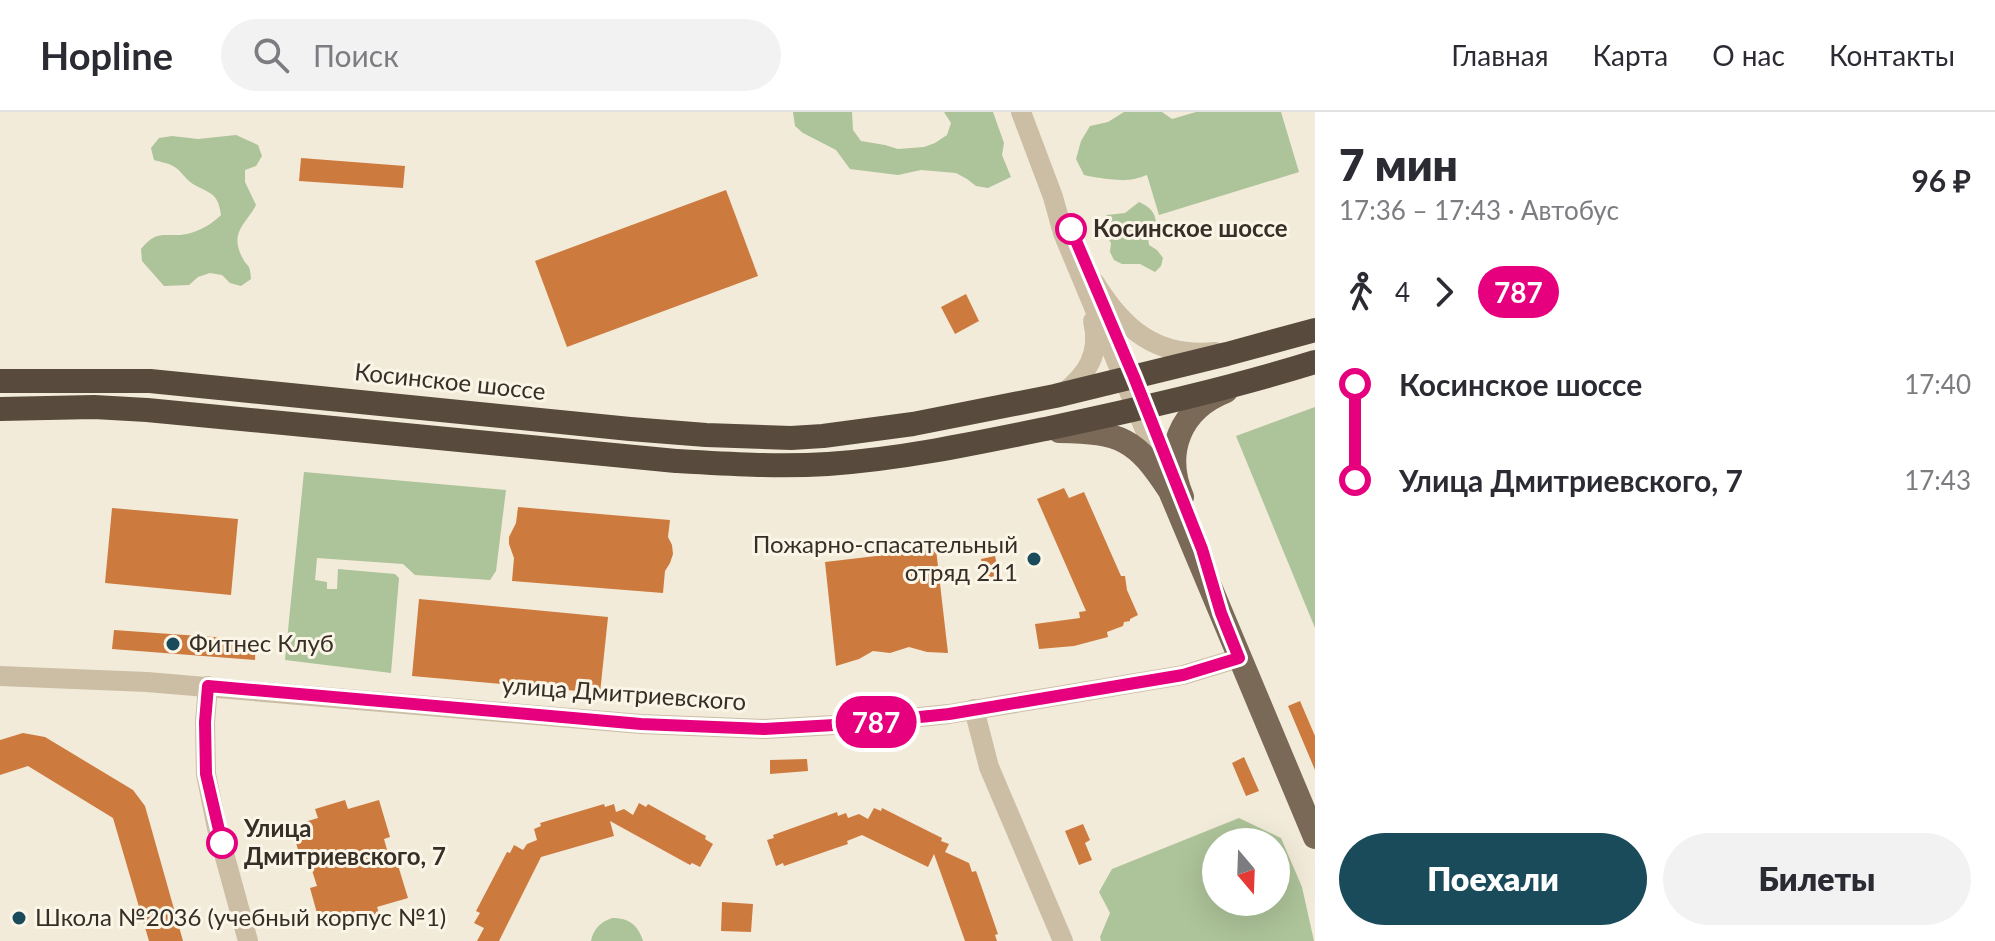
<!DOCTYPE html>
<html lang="ru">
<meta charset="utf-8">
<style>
:root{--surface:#fff;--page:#f2f2f3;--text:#2b2b33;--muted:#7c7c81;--line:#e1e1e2;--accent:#1a4b5a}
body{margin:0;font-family:Lato,sans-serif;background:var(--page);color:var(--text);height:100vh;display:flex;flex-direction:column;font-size:30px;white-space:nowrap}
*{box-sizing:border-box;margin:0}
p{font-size:26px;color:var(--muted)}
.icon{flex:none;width:44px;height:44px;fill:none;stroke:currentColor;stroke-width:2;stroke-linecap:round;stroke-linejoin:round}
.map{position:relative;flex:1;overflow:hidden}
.details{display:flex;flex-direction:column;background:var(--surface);width:680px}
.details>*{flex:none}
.badge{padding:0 16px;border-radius:26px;font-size:28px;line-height:52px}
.needle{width:52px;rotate:161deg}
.buttons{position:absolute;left:1202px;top:716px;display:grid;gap:16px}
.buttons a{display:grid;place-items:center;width:88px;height:88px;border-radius:50%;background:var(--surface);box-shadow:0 8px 32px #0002;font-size:40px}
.map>.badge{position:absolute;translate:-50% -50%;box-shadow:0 0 0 4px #fff}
.legs{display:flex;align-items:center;gap:12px;height:88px;padding:0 24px;font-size:26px}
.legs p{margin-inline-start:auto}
.summary{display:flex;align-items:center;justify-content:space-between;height:136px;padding:0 24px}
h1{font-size:44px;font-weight:800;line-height:60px}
.button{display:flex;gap:16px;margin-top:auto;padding:16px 24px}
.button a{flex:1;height:92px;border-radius:48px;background:var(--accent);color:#fff;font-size:32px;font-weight:800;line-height:92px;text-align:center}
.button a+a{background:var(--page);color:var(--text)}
ul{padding:0 24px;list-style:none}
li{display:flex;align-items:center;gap:28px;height:96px;font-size:30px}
li i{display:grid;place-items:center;width:12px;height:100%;margin:0 10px;background:currentColor}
li i::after{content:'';width:20px;height:20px;margin:-10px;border:6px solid;border-radius:50%;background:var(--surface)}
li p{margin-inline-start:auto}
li:first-child i{background:linear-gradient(#0000 50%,currentColor 0)}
li:last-child i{background:linear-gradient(currentColor 50%,#0000 0)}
header{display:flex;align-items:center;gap:48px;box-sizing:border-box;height:112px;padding:0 40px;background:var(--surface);border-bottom:2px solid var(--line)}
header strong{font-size:38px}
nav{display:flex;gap:44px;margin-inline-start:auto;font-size:28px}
.search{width:560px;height:72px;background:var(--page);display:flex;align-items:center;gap:20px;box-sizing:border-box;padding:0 28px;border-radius:44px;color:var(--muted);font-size:30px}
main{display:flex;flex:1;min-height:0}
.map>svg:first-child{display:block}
.green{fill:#adc399;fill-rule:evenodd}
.building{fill:#cd7a3e}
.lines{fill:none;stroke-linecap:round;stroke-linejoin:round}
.minor{stroke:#ccbda5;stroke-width:20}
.major{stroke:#7a6957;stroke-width:24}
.highway{stroke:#584a3d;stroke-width:24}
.line-1-casing{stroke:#fff;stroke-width:18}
.line-1{stroke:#e6007e;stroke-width:12}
.stop-1-dot{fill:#fff;stroke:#e6007e;stroke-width:4}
.poi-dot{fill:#1a4b5a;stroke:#faf5e6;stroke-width:3}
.labels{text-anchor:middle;stroke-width:6;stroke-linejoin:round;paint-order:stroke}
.stop-label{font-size:24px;font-weight:bold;fill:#372e27;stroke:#faf5e6;text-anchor:start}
.street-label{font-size:24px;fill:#372e27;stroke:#faf5e6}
.poi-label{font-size:24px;fill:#372e27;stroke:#faf5e6;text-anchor:start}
</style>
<header>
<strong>Hopline</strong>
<div class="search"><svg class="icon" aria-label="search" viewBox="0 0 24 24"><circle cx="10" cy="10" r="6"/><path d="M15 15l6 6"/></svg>Поиск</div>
<nav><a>Главная</a><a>Карта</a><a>О нас</a><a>Контакты</a></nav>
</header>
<main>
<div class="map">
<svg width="1315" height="829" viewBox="0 0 1315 829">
<rect width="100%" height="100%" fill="#f3ebd9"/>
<g class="green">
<polygon points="793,0 852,0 853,18 861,29 885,33 898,37 924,35 935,31 947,23 951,11 944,0 993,0 1004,31 1002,43 1011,65 988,76 976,74 967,67 956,61 921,58 898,63 850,57 836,38 803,21 795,14"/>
<path d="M1124,0H1162L1172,7L1196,0H1281L1299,60L1159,103L1147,63C1141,65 1133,68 1126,68C1119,69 1091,65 1084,63L1076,47L1081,29L1090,14L1108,10Z"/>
<path d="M236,23L258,33L262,44L256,54L245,58V70L256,93C247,111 229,120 242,145C248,157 250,150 251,167L241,174L230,171L222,163L210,161L198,165L189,173L164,174L142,149L141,137C158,116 165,126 187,122C200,119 212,112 221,103C218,80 210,82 193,72C185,67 181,58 173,54C168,51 160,50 154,48L151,36L159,26L172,24L198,27Z"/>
<path d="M1139,90C1153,96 1158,104 1155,119L1148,125L1149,133L1157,138L1163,146L1161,154L1155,160L1140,152H1122L1114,148L1110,140L1111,131L1103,119L1100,111L1107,103L1125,101Z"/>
<polygon points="1315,295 1315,516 1236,324"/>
<polygon points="304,360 506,378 496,459 490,468 415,463 403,452 317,446 315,468 327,470 327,477 337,477 338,457 395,462 399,466 391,561 285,548"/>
<path d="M1239,706L1281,726L1302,775L1314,829H1101L1100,825L1110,801L1099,780L1112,757ZM1216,730H1276V790H1216Z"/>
<path d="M612,806C629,806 638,813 643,829H591C593,817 601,810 612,806Z"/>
</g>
<g class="building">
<polygon points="301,46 405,54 403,76 299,69"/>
<polygon points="726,78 758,164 567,235 535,149"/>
<polygon points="966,182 979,209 955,222 941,195"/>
<polygon points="1064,376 1069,386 1084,380 1121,464 1125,464 1127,478 1138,503 1130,507 1130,509 1124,510 1123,514 1107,520 1108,525 1074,534 1039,537 1035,512 1080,506 1079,500 1086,499 1037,387"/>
<polygon points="518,395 670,408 668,425 672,433 673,442 670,451 665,459 663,481 512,469 514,446 509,432 509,425 516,411"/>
<polygon points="112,396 238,407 231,483 105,471"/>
<polygon points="936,437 948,541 927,540 909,535 890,541 873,539 859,547 836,554 825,450"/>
<polygon points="995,444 1000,468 986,470 981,447"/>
<polygon points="419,487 608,505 600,581 412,564"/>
<polygon points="114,518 256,528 255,548 112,537"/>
<polygon points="1300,589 1315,624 1315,658 1288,594"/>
<polygon points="23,621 45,625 133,678 145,694 183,829 149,829 113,706 28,654 0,663 0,628"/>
<polygon points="1244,645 1259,679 1246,684 1232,651"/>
<polygon points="807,647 808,659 770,662 770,648"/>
<polygon points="345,688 348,697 379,688 390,725 384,727 391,752 397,750 408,786 377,795 380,804 349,813 347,804 320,812 310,776 317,774 309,749 302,751 291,714 318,706 315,697"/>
<polygon points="639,691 646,695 648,692 706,724 705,727 713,732 700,755 692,751 690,753 610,709 614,724 541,745 499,829 477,829 484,816 474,811 480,801 476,799 507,740 510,741 514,733 523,738 527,732 537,728 534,717 541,714 540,711 604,692 605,695 614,692 616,700 624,697 633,703"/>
<polygon points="874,696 881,699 882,696 942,726 941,729 949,732 945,740 969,751 972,760 976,759 998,822 995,823 997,829 965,829 934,742 928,755 862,723 847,729 848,732 836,736 784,754 783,751 776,754 767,728 774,726 773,723 837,700 838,704 846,701 848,706 859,702 868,707"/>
<polygon points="1083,712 1090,728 1085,731 1092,748 1079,753 1065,719"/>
<polygon points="722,790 753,792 751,820 721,819"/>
</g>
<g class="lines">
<g class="minor">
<polyline points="1021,0 1053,85 1063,121 1163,361"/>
<path d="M1095,171C1123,217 1157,246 1215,240"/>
<path d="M1062,282C1087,263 1101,242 1093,209"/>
<polyline points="0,564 147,570 641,612 764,617 852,612 949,602 1183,563 1239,546"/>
<polyline points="208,574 205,610 206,662 217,716 248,829"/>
<polyline points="974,597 989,655 1063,829"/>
</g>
<g class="major">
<path d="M1059,319C1122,320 1136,327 1170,379L1315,725"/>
<path d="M1182,385C1163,340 1180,297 1226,279"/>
</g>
<g class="highway">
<polyline points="0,269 150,269 630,317 706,323 791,326 823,324 913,312 1055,284 1227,242 1315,218"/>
<path d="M0,297L94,295L147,298L676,349C727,352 777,355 828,352C902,347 977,331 1050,316C1139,297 1228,277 1315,250"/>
</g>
</g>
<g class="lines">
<defs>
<polyline id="line-1" points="222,731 206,662 205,610 208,574 641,612 764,617 852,612 949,602 1183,563 1239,546 1221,501 1202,437 1134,265 1071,117"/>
</defs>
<use href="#line-1" class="line-1-casing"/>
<use href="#line-1" class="line-1"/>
</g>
<g class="stop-1-dot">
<circle cx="1071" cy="117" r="14"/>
<circle cx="222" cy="731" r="14"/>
</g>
<g class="poi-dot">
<circle cx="1034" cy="447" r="8"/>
<circle cx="173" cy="532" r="8"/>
<circle cx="19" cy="806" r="8"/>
</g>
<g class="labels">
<g class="stop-label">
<text x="1093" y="125">Косинское шоссе</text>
<text x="244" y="725">Улица<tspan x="244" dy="28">Дмитриевского, 7</tspan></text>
</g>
<g class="street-label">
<text transform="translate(450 270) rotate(6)" y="8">Косинское шоссе</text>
<text transform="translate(624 582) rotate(4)" y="8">улица Дмитриевского</text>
</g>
<g class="poi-label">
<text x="1018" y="441" text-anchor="end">Пожарно-спасательный<tspan x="1018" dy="28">отряд 211</tspan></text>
<text x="189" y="540">Фитнес Клуб</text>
<text x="35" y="814">Школа №2036 (учебный корпус №1)</text>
</g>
</g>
</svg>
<div class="buttons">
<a><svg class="needle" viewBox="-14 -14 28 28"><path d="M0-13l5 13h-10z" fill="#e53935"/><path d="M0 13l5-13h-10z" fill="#7c7c81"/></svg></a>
</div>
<b class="badge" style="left:876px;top:610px;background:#e6007e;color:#fff">787</b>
</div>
<section class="details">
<div class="summary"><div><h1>7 мин</h1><p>17:36 – 17:43 · Автобус</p></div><b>96 ₽</b></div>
<div class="legs"><svg class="icon" aria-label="walk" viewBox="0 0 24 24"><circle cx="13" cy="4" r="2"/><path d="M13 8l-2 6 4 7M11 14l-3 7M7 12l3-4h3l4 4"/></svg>4<svg class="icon" aria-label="forward" viewBox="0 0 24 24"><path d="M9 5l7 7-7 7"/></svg><b class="badge" style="background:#e6007e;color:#fff">787</b></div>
<ul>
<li><i style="color:#e6007e"></i><b>Косинское шоссе</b><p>17:40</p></li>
<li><i style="color:#e6007e"></i><b>Улица Дмитриевского, 7</b><p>17:43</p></li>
</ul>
<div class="button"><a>Поехали</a><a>Билеты</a></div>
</section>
</main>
